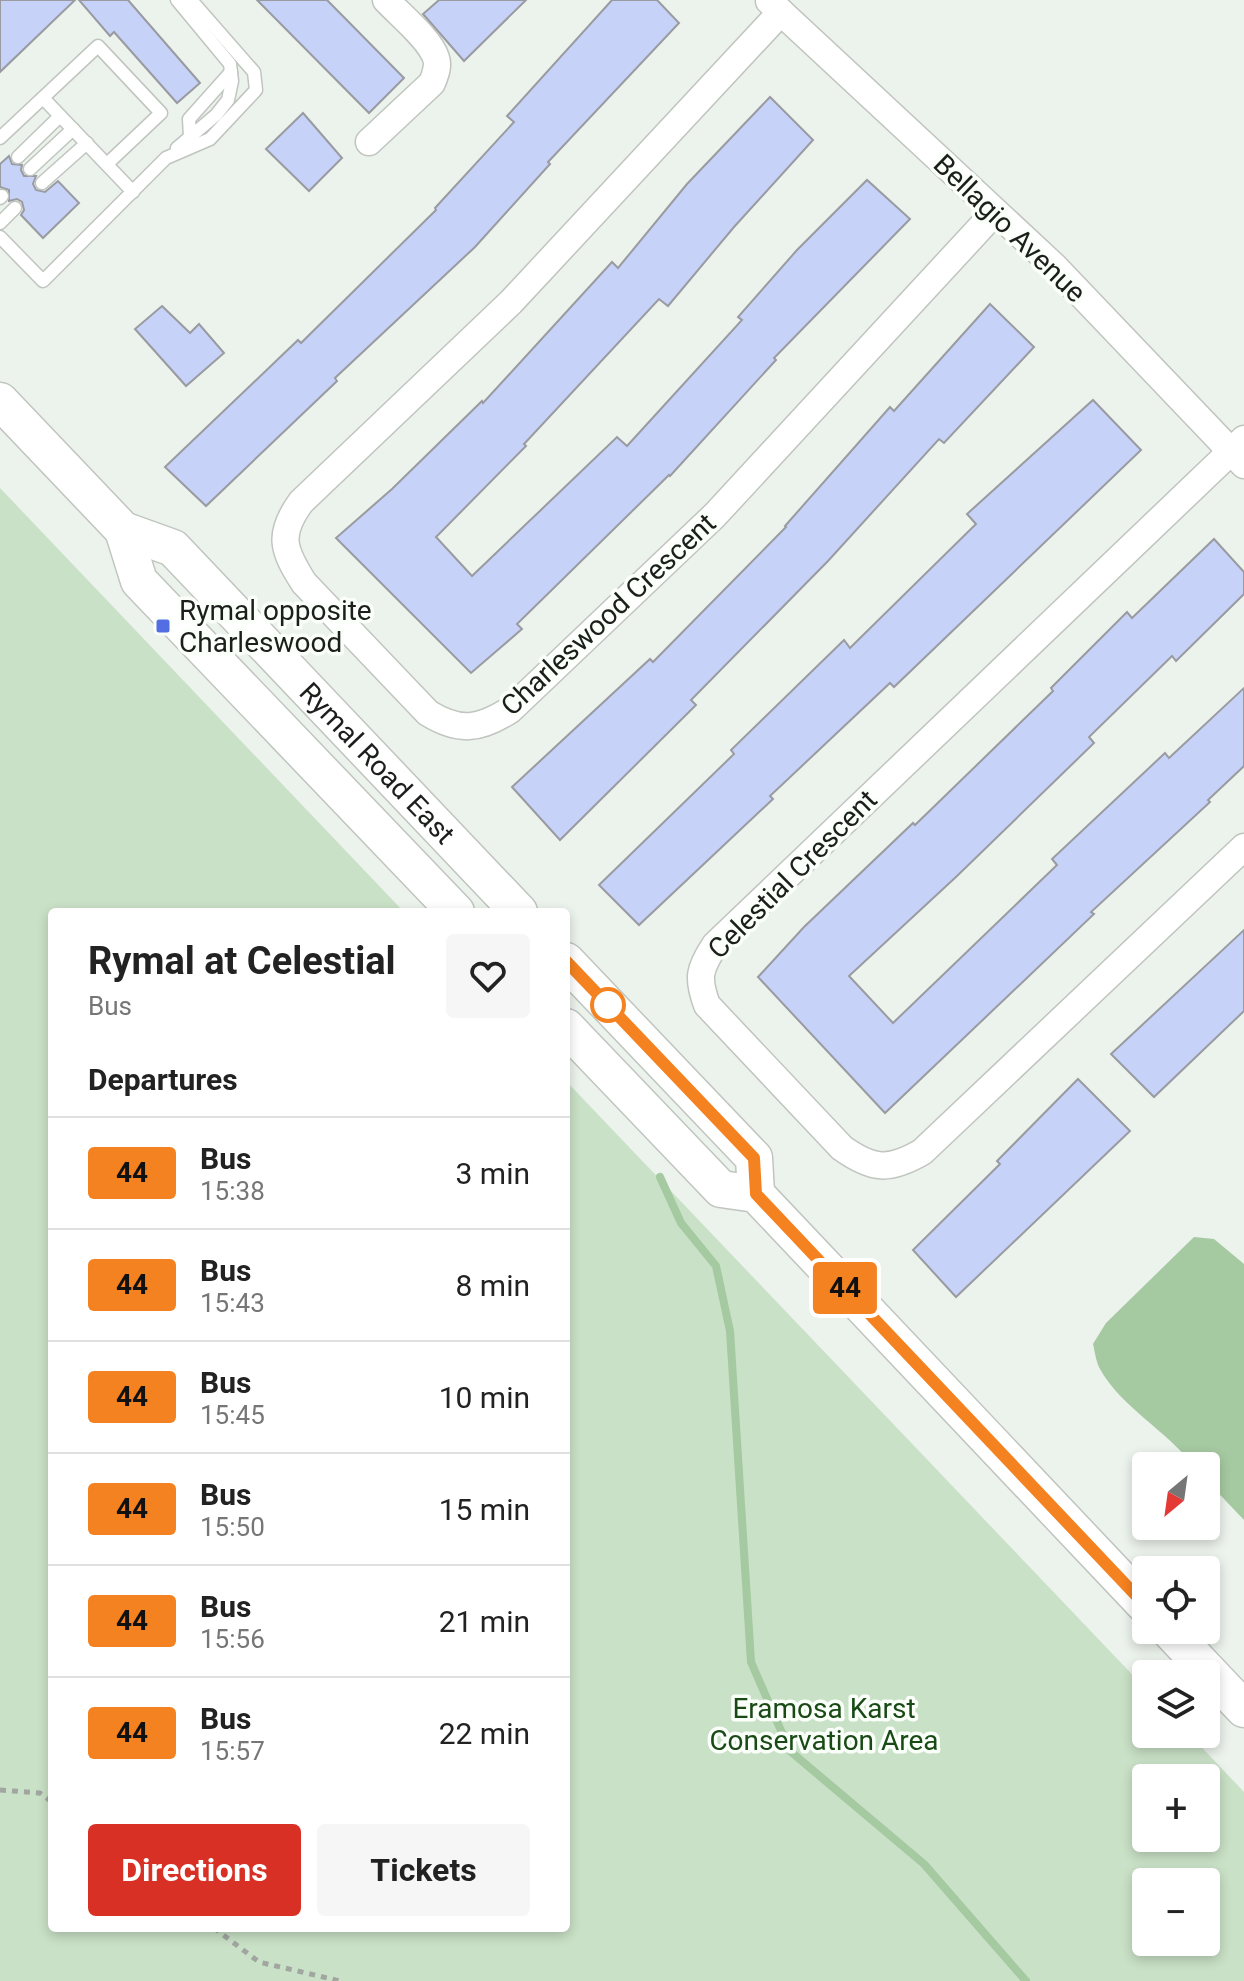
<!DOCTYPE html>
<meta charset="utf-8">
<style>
:root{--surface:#fff;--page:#f6f6f6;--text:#222;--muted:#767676;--line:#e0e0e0;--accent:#d93025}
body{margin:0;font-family:Roboto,sans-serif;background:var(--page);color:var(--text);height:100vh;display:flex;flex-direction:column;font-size:30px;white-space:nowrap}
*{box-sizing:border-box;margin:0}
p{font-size:26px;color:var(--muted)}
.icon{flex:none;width:44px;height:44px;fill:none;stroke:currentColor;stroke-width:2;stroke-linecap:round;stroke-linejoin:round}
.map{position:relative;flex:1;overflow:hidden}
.details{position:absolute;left:48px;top:908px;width:522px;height:1024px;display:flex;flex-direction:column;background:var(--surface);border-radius:8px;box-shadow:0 4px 12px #0003}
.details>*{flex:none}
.badge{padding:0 16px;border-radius:6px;font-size:28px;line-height:52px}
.needle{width:52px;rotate:209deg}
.tools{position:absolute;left:1132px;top:1452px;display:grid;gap:16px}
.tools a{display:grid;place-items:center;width:88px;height:88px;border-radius:8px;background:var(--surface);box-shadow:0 4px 12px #0003;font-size:40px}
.map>.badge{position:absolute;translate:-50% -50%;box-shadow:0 0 0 4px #fff}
h2{padding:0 40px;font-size:30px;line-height:72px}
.round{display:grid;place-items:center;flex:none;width:84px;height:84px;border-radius:8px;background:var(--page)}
.headline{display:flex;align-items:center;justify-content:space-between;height:136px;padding:0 40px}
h1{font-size:38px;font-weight:700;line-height:60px}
.primary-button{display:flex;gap:16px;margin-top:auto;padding:16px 40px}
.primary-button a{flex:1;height:92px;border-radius:8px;background:var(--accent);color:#fff;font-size:32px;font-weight:700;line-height:92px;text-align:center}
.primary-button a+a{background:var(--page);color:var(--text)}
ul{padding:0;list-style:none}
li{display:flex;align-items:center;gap:24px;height:112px;padding:0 40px;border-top:2px solid var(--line)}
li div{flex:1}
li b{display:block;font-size:30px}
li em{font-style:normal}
li .badge{min-width:88px;font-weight:700;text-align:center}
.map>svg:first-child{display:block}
.green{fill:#c9e1c6;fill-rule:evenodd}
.water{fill:#a5c9a1}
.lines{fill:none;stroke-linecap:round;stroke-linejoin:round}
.stream{stroke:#a5c9a1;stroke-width:8}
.building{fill:#c6d2f7;stroke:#999ba1;stroke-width:2}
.service-casing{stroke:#c0c5bf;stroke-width:15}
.minor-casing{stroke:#c0c5bf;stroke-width:29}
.secondary-casing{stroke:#c0c5bf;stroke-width:39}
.path{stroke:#a1a6a1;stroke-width:5;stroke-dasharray:6 6;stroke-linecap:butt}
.service{stroke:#fff;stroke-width:12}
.minor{stroke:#fff;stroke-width:26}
.secondary{stroke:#fff;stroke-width:36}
.line-casing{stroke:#fff;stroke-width:18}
.line{stroke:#f58220;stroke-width:12}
.poi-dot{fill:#536de2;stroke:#fafff9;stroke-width:3}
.stop-dot{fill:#fff;stroke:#f58220;stroke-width:4}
.labels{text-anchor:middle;stroke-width:7;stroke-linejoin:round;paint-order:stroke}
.street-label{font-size:28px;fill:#1c1e1c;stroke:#fafff9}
.poi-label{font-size:28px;fill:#1c1e1c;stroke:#fafff9;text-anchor:start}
.park-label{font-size:28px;fill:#194a16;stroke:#fafff9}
</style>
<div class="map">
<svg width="1244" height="1981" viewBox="0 0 1244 1981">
<rect width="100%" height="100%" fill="#ecf2ec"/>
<path class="green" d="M0,488L404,912H52V1928H566V1081L1146,1689V1734H1189L1244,1792V1981H0ZM1146,1778H1206V1838H1146ZM1146,1882H1206V1942H1146Z"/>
<path class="water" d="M1194,1237L1214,1239L1244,1264V1520L1206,1480V1466H1194C1167,1431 1122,1408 1100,1369C1096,1362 1095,1352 1093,1344L1106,1323Z"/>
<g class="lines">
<polyline class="stream" points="660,1177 681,1223 716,1266 730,1331 751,1662 790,1751 924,1864 1026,1981"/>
</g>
<g class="building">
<polygon points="0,0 75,0 0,72"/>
<polygon points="79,0 128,0 200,83 177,103 114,32 110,36"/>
<polygon points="257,0 327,0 404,78 369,113"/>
<polygon points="439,0 526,0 464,61 423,14"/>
<polygon points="612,0 657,0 679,23 548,162 550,164 475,247 335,378 337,381 206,506 165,467 298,340 301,343 436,210 435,208 514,122 507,116"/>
<polygon points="770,97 813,140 734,227 668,306 659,299 524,444 526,446 436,537 472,576 617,437 627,446 742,320 738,317 797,250 867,180 910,219 774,358 776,360 670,476 669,475 517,624 522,629 471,673 336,538 392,489 482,401 483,403 612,262 618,268 687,184"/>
<polygon points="303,113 342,158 309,191 266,149"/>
<polygon points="9,156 12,164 22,165 21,170 24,176 36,176 33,184 36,190 45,192 58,181 79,203 43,238 21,215 24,210 22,202 17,199 9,201 9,190 0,187 0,164"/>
<polygon points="990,304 1034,347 944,443 939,439 828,561 691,700 696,705 560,840 512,787 650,659 653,662 786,527 785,526 890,407 894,411"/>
<polygon points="162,306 190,333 199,324 224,353 186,386 135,329"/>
<polygon points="1093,400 1141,450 894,687 890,683 770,796 773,799 639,925 599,885 734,754 731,750 844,640 850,648 976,524 967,514"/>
<polygon points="1214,539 1244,572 1244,594 1176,661 1172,656 1089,737 1094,743 957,876 849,976 893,1023 1057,865 1052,859 1165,753 1169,758 1244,688 1244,766 1208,800 1210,802 1091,912 1094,914 885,1113 758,977 804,927 913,823 915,825 1053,691 1051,688 1127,612 1132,618"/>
<polygon points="1244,930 1244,1011 1154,1097 1111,1054"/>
<polygon points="1078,1079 1130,1131 956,1297 913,1250 1000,1164 997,1161"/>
</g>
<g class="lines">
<defs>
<g id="service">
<polyline points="177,0 230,64 232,81 228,100 216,115 177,148"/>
<polyline points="43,98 133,192"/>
<polyline points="190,137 189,119 231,72"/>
<polyline points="0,138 98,46 161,113 107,164"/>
<polyline points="18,157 60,116"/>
<polyline points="30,169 73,129"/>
<polyline points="42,183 87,143"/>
<polyline points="0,198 2,196"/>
<polyline points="0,223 15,208"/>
<polyline points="0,237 43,281 166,158 210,139 256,90 254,72 191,0"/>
</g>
<g id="minor">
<polyline points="769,1 1054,266 1244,465"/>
<path d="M781,12L511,302L301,502C277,535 283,550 304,583L428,713C459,732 479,730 510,710L715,515L995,212"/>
<path d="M369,142L432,83C435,75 439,67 436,58C430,39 400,15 386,0"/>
<path d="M1244,439L715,945C699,969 697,978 707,1005L842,1148C873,1170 889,1171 922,1152L1244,847"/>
</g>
<g id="secondary">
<path id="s1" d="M0,401L123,530L173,548L519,912"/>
<polyline points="123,530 139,581 456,912"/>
<polyline points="566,961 754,1158 756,1194"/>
<polyline points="566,1027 721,1189 756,1194 1146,1606"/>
<polyline points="1169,1630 1244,1709"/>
</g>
</defs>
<use href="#service" class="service-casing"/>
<use href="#minor" class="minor-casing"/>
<use href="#secondary" class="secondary-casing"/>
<g class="path">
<polyline points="0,1790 40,1793 52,1802"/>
<polyline points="214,1928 259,1962 340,1981"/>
</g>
<use href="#service" class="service"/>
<use href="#minor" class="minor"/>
<use href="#secondary" class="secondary"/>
</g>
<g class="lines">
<defs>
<polyline id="line" points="566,961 754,1158 756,1194 1146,1606"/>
</defs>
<use href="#line" class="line-casing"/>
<use href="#line" class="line"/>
</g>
<rect class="poi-dot" x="155" y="618" width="16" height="16" rx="4"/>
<circle class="stop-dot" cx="608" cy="1005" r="16"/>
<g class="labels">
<g class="street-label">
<text transform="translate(1010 228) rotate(44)" y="10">Bellagio Avenue</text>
<text transform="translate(608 614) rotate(-43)" y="10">Charleswood Crescent</text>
<text dy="10" stroke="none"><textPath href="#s1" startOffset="528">Rymal Road East</textPath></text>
<text transform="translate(792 874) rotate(-45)" y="10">Celestial Crescent</text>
</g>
<g class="poi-label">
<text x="179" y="620">Rymal opposite<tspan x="179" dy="32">Charleswood</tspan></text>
</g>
<g class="park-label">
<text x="824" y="1718">Eramosa Karst<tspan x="824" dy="32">Conservation Area</tspan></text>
</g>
</g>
</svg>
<div class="tools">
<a><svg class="needle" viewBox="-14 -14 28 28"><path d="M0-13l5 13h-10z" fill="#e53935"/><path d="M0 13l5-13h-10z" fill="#767676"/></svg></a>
<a><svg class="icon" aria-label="locate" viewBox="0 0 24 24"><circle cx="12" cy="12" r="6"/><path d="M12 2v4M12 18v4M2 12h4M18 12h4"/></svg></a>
<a><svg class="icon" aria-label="layers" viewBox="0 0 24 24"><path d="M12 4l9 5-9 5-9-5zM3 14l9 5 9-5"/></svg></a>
<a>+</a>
<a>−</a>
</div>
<b class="badge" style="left:845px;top:1288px;background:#f58220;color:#111">44</b>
<section class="details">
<div class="headline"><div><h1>Rymal at Celestial</h1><p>Bus</p></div><a class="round"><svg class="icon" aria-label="heart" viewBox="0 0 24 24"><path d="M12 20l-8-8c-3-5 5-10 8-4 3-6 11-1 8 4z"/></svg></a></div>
<h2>Departures</h2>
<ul>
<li><span class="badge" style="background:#f58220;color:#111">44</span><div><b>Bus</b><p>15:38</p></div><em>3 min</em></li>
<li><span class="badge" style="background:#f58220;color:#111">44</span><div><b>Bus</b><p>15:43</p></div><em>8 min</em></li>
<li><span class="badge" style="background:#f58220;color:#111">44</span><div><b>Bus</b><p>15:45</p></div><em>10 min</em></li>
<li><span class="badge" style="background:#f58220;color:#111">44</span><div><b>Bus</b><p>15:50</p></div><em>15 min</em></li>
<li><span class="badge" style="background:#f58220;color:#111">44</span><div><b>Bus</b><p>15:56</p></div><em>21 min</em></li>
<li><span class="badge" style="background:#f58220;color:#111">44</span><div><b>Bus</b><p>15:57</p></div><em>22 min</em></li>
</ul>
<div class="primary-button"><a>Directions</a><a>Tickets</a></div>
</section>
</div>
